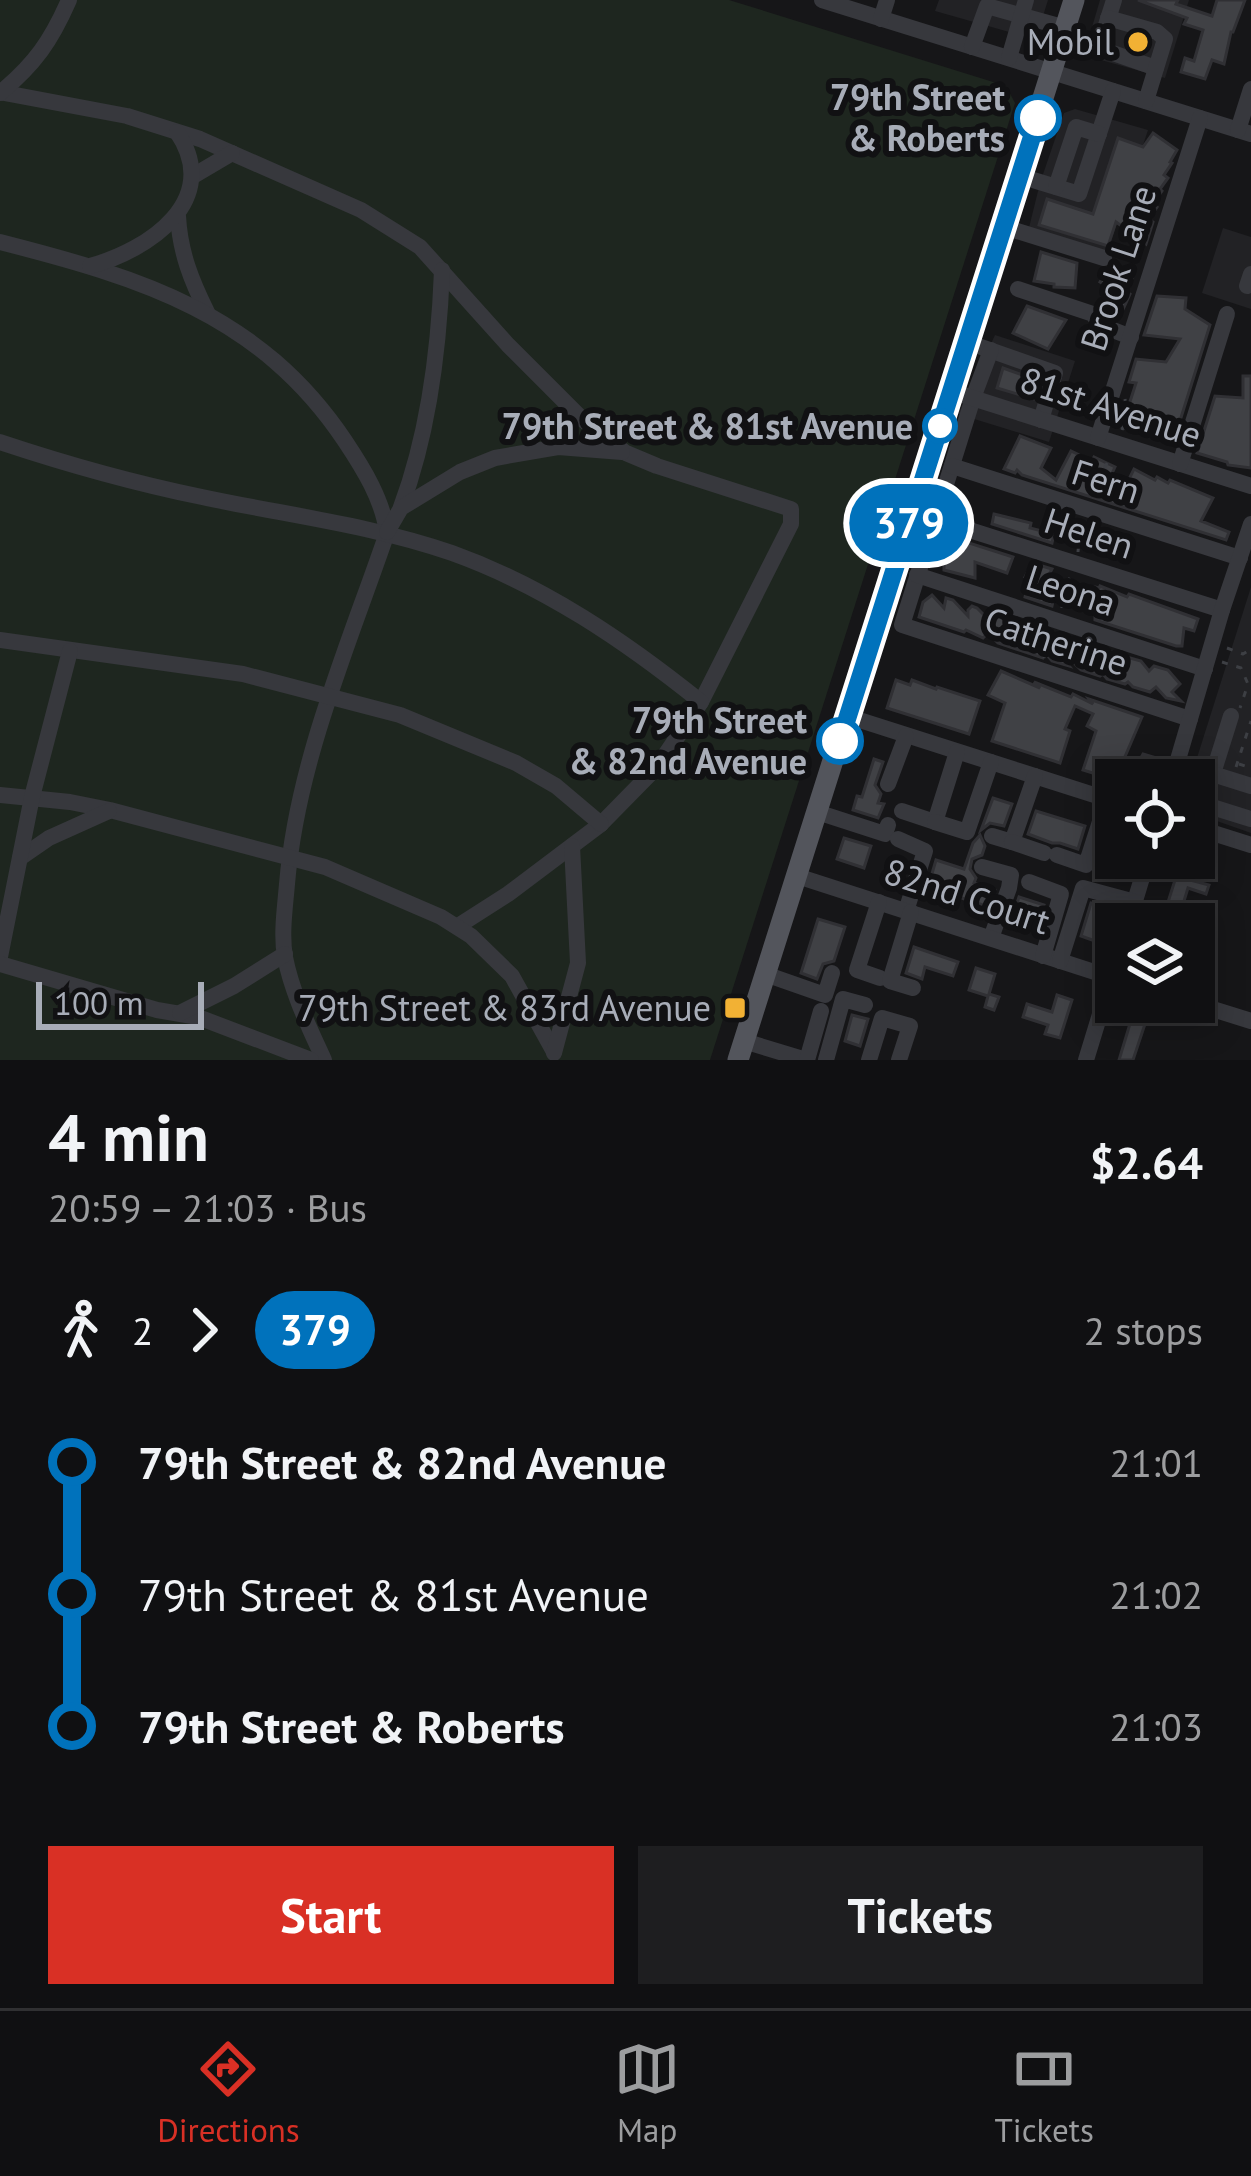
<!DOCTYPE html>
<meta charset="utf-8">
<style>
:root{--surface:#101012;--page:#1e1e20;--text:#f1f3f6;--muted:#9c9d9f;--line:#303032;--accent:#d93025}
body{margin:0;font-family:"PT Sans",sans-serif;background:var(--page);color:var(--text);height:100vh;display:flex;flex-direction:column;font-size:45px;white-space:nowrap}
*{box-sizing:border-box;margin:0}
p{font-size:39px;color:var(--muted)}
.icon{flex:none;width:66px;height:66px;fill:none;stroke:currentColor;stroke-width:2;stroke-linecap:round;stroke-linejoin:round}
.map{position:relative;height:1060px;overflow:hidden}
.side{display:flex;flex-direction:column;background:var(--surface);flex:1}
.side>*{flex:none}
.badge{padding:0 24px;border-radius:39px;font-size:42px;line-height:78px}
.controls{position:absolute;left:1095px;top:759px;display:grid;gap:24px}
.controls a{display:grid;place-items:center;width:120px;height:120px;border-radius:0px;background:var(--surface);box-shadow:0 6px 30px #0003,0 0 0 3px var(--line);font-size:60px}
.scale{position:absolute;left:36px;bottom:30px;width:168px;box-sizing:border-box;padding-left:12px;border:6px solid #a8adb8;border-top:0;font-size:33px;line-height:42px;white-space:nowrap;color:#a8adb8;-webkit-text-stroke:9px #111113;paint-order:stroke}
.map>.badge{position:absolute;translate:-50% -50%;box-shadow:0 0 0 6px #fff}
.legs{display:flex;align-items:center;gap:18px;height:132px;padding:0 48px;font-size:39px}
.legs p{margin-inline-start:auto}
.overview{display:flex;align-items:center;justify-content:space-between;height:204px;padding:0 48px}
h1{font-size:66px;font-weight:700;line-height:90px}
.button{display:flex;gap:24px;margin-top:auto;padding:24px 48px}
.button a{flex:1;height:138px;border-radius:0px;background:var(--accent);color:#fff;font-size:48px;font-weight:700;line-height:138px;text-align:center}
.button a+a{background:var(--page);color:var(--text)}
ul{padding:0 48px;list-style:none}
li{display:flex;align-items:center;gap:42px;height:132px;font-size:45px}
li i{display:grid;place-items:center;width:18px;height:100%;margin:0 15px;background:currentColor}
li i::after{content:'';width:30px;height:30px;margin:-15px;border:9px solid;border-radius:50%;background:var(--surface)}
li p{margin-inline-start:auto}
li:first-child i{background:linear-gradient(#0000 50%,currentColor 0)}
li:last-child i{background:linear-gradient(currentColor 50%,#0000 0)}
.tabs{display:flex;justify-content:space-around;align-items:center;height:168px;border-top:3px solid var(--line);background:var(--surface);font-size:33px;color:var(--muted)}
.tabs a{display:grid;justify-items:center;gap:6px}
.tabs .active{color:var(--accent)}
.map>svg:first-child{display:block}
.built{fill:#222225}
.green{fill:#1e261f}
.building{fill:#404145;stroke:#303034;stroke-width:3}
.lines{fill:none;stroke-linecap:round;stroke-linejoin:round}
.path{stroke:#3d3f44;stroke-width:3;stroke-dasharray:6 9;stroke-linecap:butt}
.minor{stroke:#37383d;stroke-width:16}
.major{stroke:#53555c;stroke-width:21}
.line-1-casing{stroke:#fff;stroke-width:27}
.line-1{stroke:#0072bc;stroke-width:18}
.poi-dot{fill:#f2b134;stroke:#111113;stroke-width:4.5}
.stop-1-dot{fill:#fff;stroke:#0072bc;stroke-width:6}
.labels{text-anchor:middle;stroke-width:12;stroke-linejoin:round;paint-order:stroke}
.poi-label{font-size:36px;fill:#a8adb8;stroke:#111113;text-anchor:end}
.stop-label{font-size:36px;font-weight:bold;fill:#a8adb8;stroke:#111113;text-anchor:end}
.street-label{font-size:36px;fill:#a8adb8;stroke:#111113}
</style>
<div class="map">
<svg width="1251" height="1060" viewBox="0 0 1251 1060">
<rect width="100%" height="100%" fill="#161618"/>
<g class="built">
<polygon points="939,0 1048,0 1039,29 1023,36 935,11"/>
<polygon points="1100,0 1189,0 1165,78 1094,58 1091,52 1090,34"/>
<polygon points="1075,109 1148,130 1103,265 1026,240 1040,183 1064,113"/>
<polygon points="1223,228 1251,237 1251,309 1202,293"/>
<polygon points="995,335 1075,361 1049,442 958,414"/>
<polygon points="1251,587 1251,833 1194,813 1194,780 1190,780"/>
</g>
<polygon class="green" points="0,0 729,0 1006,86 1015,103 710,1060 0,1060"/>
<g class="building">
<polygon points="1138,0 1178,0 1176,4 1212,16 1217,0 1245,0 1233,32 1231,32 1224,64 1212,60 1205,79 1181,72 1185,58 1194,61 1203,30 1184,24 1187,18"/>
<polygon points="1153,133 1177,150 1170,162 1172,163 1164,175 1168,178 1160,189 1162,191 1153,204 1157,207 1149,219 1153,222 1146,244 1116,222 1108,246 1039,225 1047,199 1093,214 1118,138 1143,147"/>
<polygon points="1041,252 1077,263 1075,288 1054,287 1054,284 1034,281"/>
<polygon points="1113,267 1132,279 1125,291 1130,294 1120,316 1099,302 1108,287 1100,282 1107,270"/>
<polygon points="1157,296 1186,298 1185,309 1210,325 1179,424 1168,439 1145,424 1142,434 1115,425 1119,415 1125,417 1136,383 1129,382 1136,359 1166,362 1180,339 1144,335"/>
<polygon points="1027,306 1066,320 1048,349 1013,333"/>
<polygon points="1003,368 1039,381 1034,399 997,388"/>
<polygon points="1243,376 1251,376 1251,468 1228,465 1227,462 1197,453 1215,396 1243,398"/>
<polygon points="1020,436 1051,448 1041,468 1056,480 1071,451 1092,461 1094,457 1115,467 1104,491 1117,503 1134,469 1155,480 1157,477 1168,483 1170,480 1213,498 1201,521 1229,532 1226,540 1022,475 1017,470 1015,473 1004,469"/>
<polygon points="994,514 1031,523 1030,528 1054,534 1052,543 992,524"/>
<polygon points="944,538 957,548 960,540 1013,557 1007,573 975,562 975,578 944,570"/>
<polygon points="1032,563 1052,569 1041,590 1055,593 1052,606 1025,597 1029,579 1025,577"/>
<polygon points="1100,586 1127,597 1129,594 1198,619 1194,631 1184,628 1182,646 1176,646 1095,620 1095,587 1099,588"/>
<polygon points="932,595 944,608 946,598 953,600 968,616 968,610 972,606 977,608 992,623 998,615 1011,619 1025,630 1030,625 1036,627 1069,666 1052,661 1046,654 1043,658 998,643 988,633 983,638 966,630 964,632 919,617 923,602"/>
<polygon points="1092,646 1100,655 1105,650 1115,653 1124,663 1130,658 1141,661 1149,671 1154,666 1168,670 1180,684 1172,692 1181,701 1166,698 1156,687 1150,692 1133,687 1128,682 1125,684 1107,679 1103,674 1100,676 1081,670 1074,663"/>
<polygon points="1001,671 1040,688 1034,682 1071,697 1073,694 1093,704 1089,699 1142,717 1115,780 1083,770 1096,731 1087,726 1093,714 1075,706 1065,729 1070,731 1060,763 992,741 1005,703 988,695"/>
<polygon points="896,680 910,685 912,680 936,689 937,687 980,701 969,734 887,708"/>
<polygon points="1143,754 1163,760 1156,780 1129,780"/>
<polygon points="874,759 883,762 875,785 881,794 878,803 884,804 878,818 853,810 857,796 862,797"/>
<polygon points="993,798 1012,804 1004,826 990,823 981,830"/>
<polygon points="1036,811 1085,826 1078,849 1060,843 1052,843 1028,834"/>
<polygon points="1110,834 1116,836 1116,858 1121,858 1114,880 1102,877 1107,862 1101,860"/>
<polygon points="980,835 985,846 982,855 972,859 970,869 976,878 974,883 995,890 989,907 928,887 936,860 964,869 973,843"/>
<polygon points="844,838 871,846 864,868 837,859"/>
<polygon points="1182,858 1196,861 1190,880 1209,885 1206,894 1188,888 1177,924 1161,924"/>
<polygon points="1019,897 1044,905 1039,923 1013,915"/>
<polygon points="1091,903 1106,907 1095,941 1081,936"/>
<polygon points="818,919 845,927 834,961 823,964 817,979 801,973"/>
<polygon points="914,947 958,962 953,976 925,967 922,979 906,973"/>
<polygon points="976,968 995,974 989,994 999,997 994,1010 985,1007 988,996 969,990"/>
<polygon points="1057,995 1072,1000 1060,1038 1045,1034 1048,1025 1023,1017 1027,1004 1052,1012"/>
<polygon points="852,1015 868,1019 860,1046 845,1041"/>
<polygon points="1132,1017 1146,1021 1133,1060 1119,1060"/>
</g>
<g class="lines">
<g class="path">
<polyline points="1122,430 1127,415 1125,399"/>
<polyline points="1095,496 1096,483 1111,456"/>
<polyline points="1078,552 1079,539 1088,522"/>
<polyline points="1062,608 1063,587 1070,578"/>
<polyline points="1227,648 1243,654 1251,649"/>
<polyline points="1044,658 1046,645 1052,633"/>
<polyline points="1222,662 1241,668 1248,684 1240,708"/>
<polyline points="1239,764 1251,768"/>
<polyline points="1236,767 1251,721"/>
</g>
<g class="minor">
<polyline points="822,0 1251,134"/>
<polyline points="1114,0 1101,41 1107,51 1156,68"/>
<polyline points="1108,18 1157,32 1165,39 1146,101"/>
<polyline points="881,19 887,0"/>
<polyline points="972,47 987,6 1066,28"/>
<polyline points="1009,58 1026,0"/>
<polyline points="0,92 127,116 200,139 361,210 420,247 508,345 583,420 626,453 657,466 791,509 791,524 701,702"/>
<path d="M0,93C35,64 51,41 69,0"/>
<polyline points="1238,130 1251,89"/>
<polyline points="193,176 232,153"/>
<polyline points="1020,176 1079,194 1113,91"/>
<polyline points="1056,187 1076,127 1099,134"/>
<path d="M178,216C180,252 191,280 207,312"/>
<polyline points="1004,227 1104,258"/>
<path d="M0,242C141,278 260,314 345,441C363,468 383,500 387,533C348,647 297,763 287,884C285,908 281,934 285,957C292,993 309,1027 324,1060"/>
<path d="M90,266C149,250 223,200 177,132"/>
<polyline points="1247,286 1251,274"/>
<polyline points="1018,289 1093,314 1100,325 1131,337"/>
<polyline points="967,342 1055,373 1041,420"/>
<polyline points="991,350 973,398 902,625 1190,719"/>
<polyline points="963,395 1251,486"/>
<polyline points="1098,438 1200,118"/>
<path d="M0,442C66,464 134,483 202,497C286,515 371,525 452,553C544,586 625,641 701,702L657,767L601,824L508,894L458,926"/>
<polyline points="1180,464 1227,314"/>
<polyline points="952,466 1240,558"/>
<path d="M401,507C429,432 439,350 442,270"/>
<polyline points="935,519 1222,610"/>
<polyline points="387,532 401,508 460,472 495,458 558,447 622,452"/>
<polyline points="917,575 1205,669"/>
<polyline points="0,640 243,674 400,715 516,763 556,786 601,824"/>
<polyline points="847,716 1116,802"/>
<polyline points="1231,716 1205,799 1209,806 1251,819"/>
<polyline points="1178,763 1251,786"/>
<polyline points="1172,780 1222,610 1251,524"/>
<polyline points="888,784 906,736"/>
<polyline points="0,795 70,802 110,810 325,867 441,917 471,936 512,976 554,1052"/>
<polyline points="902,811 935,822 957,752"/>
<polyline points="817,812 885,834 888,825"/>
<polyline points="935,822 967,832 991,762"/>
<polyline points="1194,827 1251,845"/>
<polyline points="992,836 1012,842 1035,776"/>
<polyline points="898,839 925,851 906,911"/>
<polyline points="1012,842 1044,853"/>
<polyline points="1057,855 1086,865 1107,800"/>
<polyline points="20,858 49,838 109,811"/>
<polyline points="982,867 1011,875 1009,888 991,938"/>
<polyline points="797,876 1116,979"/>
<polyline points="1029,882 1061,894 1043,956"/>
<polyline points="879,902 857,970 880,978"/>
<polyline points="911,912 890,981 913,988"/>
<polyline points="1128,924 1148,858"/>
<polyline points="0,957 32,797 70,651"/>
<polyline points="1060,961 1083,888 1135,902"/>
<polyline points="0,964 157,1010 198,1017 311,1060"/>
<polyline points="765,974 825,995 832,973"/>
<polyline points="1190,1002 1251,1021"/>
<polyline points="180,1013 234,986 285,954"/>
<polyline points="744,1041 806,1060"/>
<polyline points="554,1053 578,963 572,846"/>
<polyline points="807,1060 821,1011"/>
<polyline points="826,1060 843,999 865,1005"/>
<polyline points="869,1060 882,1018 910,1026 899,1060"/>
<polyline points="1086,1060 1116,962"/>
</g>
<polyline class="major" points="738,1060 1074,0"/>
</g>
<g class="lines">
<defs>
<polyline id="line-1" points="840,741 1038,118"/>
</defs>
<use href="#line-1" class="line-1-casing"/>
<use href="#line-1" class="line-1"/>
</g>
<g class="poi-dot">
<circle cx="1138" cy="42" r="12"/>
<rect x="723" y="996" width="24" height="24" rx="6"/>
</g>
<g class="stop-1-dot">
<circle cx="1038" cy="118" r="21"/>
<circle cx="940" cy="426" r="15"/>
<circle cx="840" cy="741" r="21"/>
</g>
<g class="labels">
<g class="poi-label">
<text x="1114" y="55">Mobil</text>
<text x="711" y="1021">79th Street &amp; 83rd Avenue</text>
</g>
<g class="stop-label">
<text x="1005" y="110">79th Street<tspan x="1005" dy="41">&amp; Roberts</tspan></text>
<text x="913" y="439">79th Street &amp; 81st Avenue</text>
<text x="807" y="733">79th Street<tspan x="807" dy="41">&amp; 82nd Avenue</tspan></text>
</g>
<g class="street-label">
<text transform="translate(1118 268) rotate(-72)" y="13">Brook Lane</text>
<text transform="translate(1111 407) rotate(18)" y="13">81st Avenue</text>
<text transform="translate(1106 481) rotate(18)" y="13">Fern</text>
<text transform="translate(1089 533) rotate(18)" y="13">Helen</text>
<text transform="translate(1071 590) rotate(18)" y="13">Leona</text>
<text transform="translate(1056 641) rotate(18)" y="13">Catherine</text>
<text transform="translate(967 896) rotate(18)" y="13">82nd Court</text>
</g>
</g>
</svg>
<div class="controls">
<a><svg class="icon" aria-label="locate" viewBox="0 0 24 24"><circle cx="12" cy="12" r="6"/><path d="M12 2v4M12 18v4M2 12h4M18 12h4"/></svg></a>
<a><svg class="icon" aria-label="layers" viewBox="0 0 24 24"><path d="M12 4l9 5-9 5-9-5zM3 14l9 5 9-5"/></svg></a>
</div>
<div class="scale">100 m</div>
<b class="badge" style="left:909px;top:523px;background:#0072bc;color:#fff">379</b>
</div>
<section class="side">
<div class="overview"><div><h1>4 min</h1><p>20:59 – 21:03 · Bus</p></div><b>$2.64</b></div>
<div class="legs"><svg class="icon" aria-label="walk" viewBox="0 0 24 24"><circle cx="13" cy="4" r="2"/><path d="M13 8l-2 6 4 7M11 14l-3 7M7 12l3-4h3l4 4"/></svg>2<svg class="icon" aria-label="forward" viewBox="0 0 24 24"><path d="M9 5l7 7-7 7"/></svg><b class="badge" style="background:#0072bc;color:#fff">379</b><p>2 stops</p></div>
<ul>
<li><i style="color:#0072bc"></i><b>79th Street &amp; 82nd Avenue</b><p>21:01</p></li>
<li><i style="color:#0072bc"></i><span>79th Street &amp; 81st Avenue</span><p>21:02</p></li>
<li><i style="color:#0072bc"></i><b>79th Street &amp; Roberts</b><p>21:03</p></li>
</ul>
<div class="button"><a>Start</a><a>Tickets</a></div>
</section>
<nav class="tabs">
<a class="active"><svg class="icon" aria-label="directions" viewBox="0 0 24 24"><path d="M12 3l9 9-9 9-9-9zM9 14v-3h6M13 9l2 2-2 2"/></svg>Directions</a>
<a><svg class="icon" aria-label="map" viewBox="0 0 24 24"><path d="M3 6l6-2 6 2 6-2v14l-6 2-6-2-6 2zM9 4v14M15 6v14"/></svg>Map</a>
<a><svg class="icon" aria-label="tickets" viewBox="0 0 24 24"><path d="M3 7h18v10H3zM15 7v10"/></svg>Tickets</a>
</nav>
